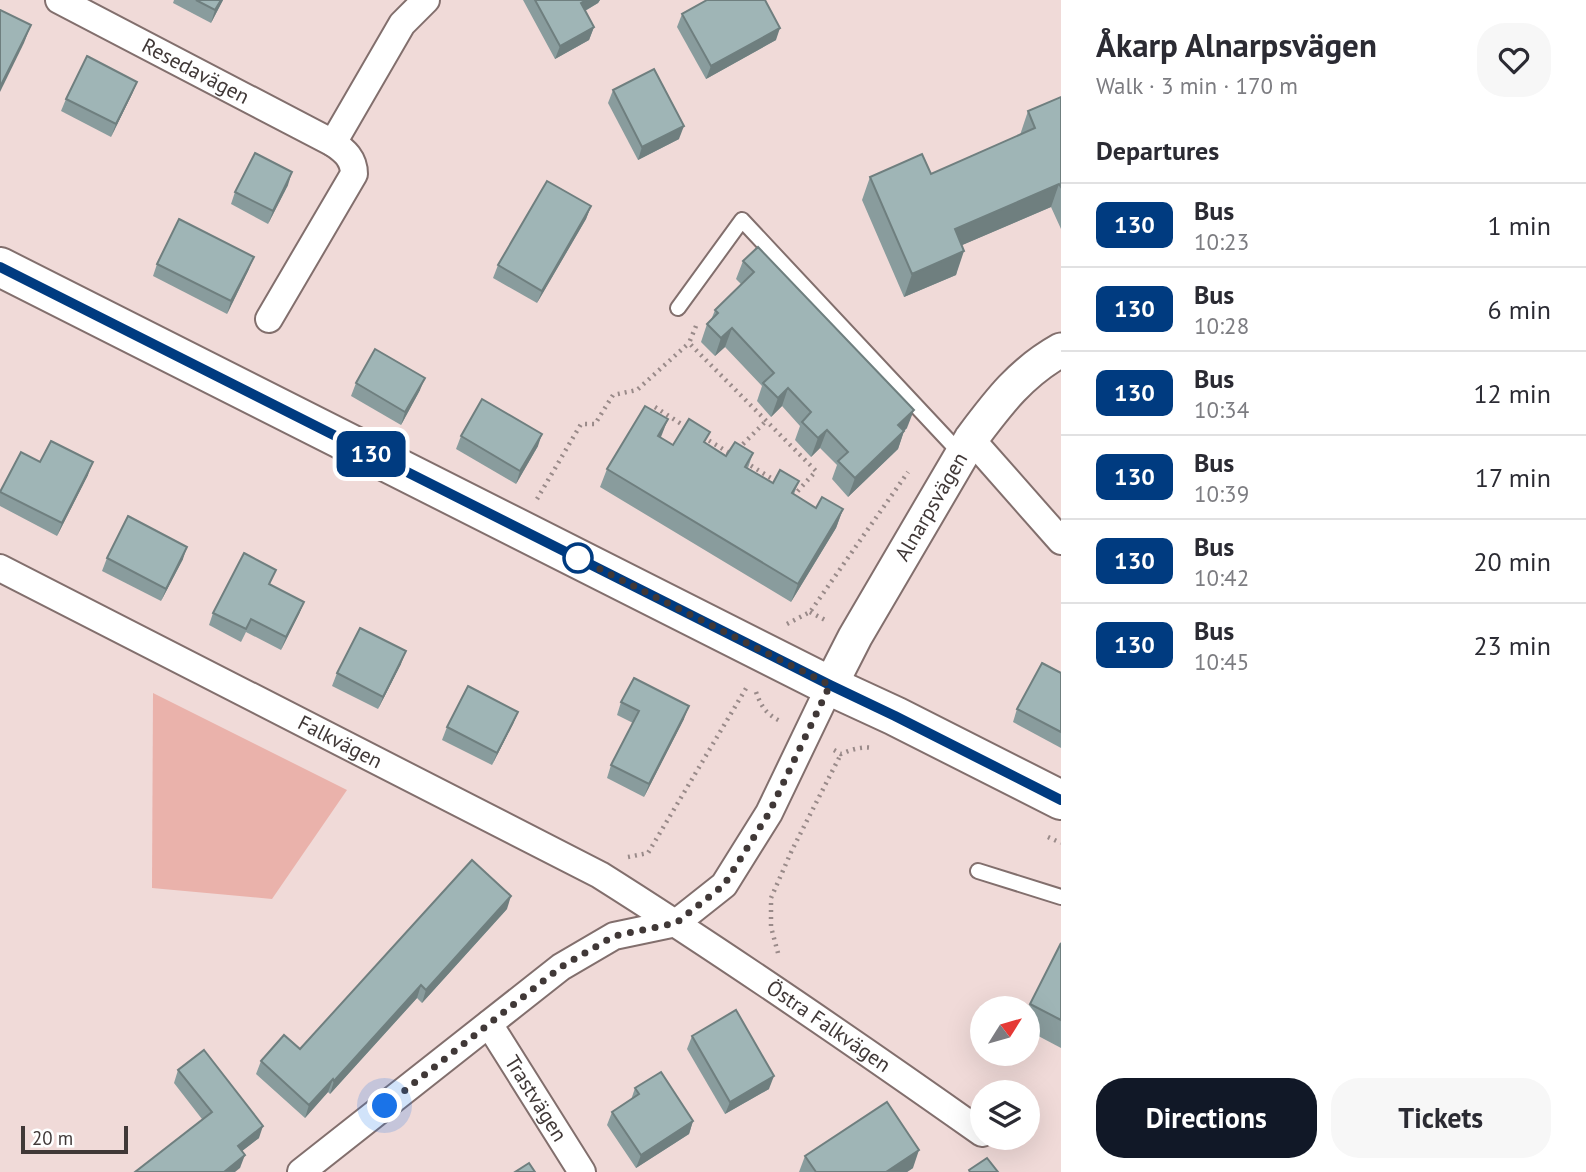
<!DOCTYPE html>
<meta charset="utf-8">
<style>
:root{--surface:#fff;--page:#f7f7f7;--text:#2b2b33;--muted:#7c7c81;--line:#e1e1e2;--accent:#111827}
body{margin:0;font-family:"PT Sans",sans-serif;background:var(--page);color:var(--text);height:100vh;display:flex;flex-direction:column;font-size:26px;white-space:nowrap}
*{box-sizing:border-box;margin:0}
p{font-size:23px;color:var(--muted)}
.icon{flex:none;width:38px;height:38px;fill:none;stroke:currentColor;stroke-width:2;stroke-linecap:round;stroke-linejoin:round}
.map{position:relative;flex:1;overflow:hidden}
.side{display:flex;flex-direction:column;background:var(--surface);width:525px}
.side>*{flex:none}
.badge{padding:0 14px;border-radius:10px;font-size:24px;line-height:46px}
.needle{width:46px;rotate:53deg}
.tools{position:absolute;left:970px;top:996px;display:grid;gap:14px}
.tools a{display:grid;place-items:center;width:70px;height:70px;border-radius:50%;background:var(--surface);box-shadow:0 7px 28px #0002;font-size:35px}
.scale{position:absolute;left:21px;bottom:18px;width:107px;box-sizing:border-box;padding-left:7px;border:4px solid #403837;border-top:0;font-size:19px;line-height:24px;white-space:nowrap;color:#403837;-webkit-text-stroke:5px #fff;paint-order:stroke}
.you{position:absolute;width:35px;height:35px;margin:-18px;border:5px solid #fff;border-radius:50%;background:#1a73e8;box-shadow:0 0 0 10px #1a73e833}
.map>.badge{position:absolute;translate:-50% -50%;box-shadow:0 0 0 4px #fff}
h2{padding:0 35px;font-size:26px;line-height:63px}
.round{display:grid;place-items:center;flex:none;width:74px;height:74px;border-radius:28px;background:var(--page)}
.headline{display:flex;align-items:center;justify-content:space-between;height:119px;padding:0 35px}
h1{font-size:33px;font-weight:700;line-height:52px}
.primary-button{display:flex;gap:14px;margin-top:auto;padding:14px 35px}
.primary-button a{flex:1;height:80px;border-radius:28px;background:var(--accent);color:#fff;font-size:28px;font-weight:700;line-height:80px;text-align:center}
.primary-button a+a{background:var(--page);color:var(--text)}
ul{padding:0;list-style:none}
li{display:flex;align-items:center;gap:21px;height:84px;padding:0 35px;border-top:2px solid var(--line)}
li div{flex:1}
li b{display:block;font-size:26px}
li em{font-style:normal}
li .badge{min-width:77px;font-weight:700;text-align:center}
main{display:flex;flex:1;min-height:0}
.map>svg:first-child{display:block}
.green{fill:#eab2ab}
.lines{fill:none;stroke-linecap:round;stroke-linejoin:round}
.service-casing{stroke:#826f6d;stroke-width:18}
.minor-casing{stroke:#826f6d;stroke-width:30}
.tertiary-casing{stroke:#826f6d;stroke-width:37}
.secondary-casing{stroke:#826f6d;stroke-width:42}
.path{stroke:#998a89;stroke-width:4.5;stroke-dasharray:2 5;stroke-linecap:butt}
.service{stroke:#fff;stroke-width:14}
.minor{stroke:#fff;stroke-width:26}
.tertiary{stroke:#fff;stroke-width:33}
.secondary{stroke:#fff;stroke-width:38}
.wall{fill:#899c9d}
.shaded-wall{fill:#6f7f7f}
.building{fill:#9fb5b6;stroke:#6f7f7f;stroke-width:2}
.line-casing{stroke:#fff;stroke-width:16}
.line{stroke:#003b80;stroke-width:10}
.walk{stroke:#403837;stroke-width:7;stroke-dasharray:0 12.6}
.stop-dot{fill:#fff;stroke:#003b80;stroke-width:3.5}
.labels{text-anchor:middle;stroke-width:5;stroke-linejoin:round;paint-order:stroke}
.street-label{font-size:21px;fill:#403837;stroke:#fff}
</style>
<main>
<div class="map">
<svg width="1061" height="1172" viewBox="0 0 1061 1172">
<rect width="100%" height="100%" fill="#f0dad8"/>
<polygon class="green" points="153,693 347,790 272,899 152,888"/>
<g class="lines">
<defs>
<g id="service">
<polyline points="678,308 742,220 962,455"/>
<polyline points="978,871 1061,897"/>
</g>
<g id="minor">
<path id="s1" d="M59,0L333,143L402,24L426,0"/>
<path d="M269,319L354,174C354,159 345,151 333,143"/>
<polyline points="971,439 1061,541"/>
<path id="s2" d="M0,568L600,875C730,957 856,1044 982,1133"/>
<path id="s3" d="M489,1024L582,1172"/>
<polyline points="301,1172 561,967 614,936 676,923 724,885 769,813 830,686"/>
</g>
<g id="tertiary">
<path id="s4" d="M830,686L855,637L971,439C998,403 1020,373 1061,350"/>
</g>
<polyline id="secondary" points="0,267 830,686 895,716 1061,800"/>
</defs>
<use href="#service" class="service-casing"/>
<use href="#minor" class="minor-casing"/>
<use href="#tertiary" class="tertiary-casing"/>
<use href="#secondary" class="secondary-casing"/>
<g class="path">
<polyline points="696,326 689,343 816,471 796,493 792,491"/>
<polyline points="655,407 689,429"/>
<polyline points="703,437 731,454"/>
<polyline points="738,449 766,421"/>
<polyline points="745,462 779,483"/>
<polyline points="537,499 581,424 595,424 613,395 637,390 689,343"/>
<polyline points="810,612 825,620"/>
<polyline points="787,624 810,612 908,472"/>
<path d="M756,692C761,706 766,714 780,721"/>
<path d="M834,750L841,754C850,750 862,746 872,748"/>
<polyline points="1048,837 1061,843"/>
<polyline points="628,857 648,853 748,685"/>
<polyline points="778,953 771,927 771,898 792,850 841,754"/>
</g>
<use href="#service" class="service"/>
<use href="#minor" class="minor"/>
<use href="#tertiary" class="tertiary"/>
<use href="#secondary" class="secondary"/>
</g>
<g class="wall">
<polygon points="174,0 223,0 211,23 173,3"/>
<polygon points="523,0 600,0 598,3 585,11 594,27 589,40 555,59"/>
<polygon points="682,14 776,40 706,79 677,27"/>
<polygon points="137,82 132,94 111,137 61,111 66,99"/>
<polygon points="613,90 679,139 638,160 608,103"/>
<polygon points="1061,97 1061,229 1051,207 962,245 956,275 904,297 862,200 870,177 931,174 1020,135 1028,111"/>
<polygon points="288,185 268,224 231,204 235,192"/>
<polygon points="591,206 586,219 537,303 493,278 498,265"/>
<polygon points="743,261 907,428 904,431 898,449 848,497 832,479 837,465 820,448 811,457 795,440 800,426 782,406 771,417 757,401 762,386 725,347 715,356 701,342 707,324 711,320 715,310 741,284 736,279"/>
<polygon points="157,264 249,269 227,314 153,276"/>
<polygon points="356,383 420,390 401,425 351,396"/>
<polygon points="461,436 538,446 516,484 456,449"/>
<polygon points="706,444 726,456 753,453 748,468 773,483 799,481 794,494 816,508 843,509 836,528 791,602 600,487 607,469 673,445"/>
<polygon points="21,452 40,462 88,475 57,536 0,506 0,493"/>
<polygon points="107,558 183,559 161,601 102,571"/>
<polygon points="270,585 304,602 299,614 281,650 246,632 241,642 209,625 213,613"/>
<polygon points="401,664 378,709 332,686 337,673"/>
<polygon points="1061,673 1061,748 1013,722 1017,709"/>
<polygon points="621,702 684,719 644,797 607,778 611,765 633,723 617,715"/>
<polygon points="518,712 513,724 492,765 442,740 447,727"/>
<polygon points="507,909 422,1003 417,998 330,1094 328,1092 305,1118 256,1074 261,1061 300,1049"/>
<polygon points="1061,943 1061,1048 1027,1030 1027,1011 1030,1004"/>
<polygon points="692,1036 769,1089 725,1114 687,1049"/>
<polygon points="178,1070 259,1138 242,1151 240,1168 174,1083"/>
<polygon points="635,1088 693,1121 689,1134 636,1168 607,1125 612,1112 631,1100"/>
<polygon points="805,1156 913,1168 907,1172 799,1172"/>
</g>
<g class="shaded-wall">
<polygon points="221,0 223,0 211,23 215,10"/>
<polygon points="586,0 600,0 598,3 576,16 581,3"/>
<polygon points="31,25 24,43 0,92 0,87"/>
<polygon points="594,27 589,40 555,59 560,46"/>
<polygon points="780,28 776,40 706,79 711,66"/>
<polygon points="137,82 132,94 111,137 116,124"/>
<polygon points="684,126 679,139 638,160 642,147"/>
<polygon points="292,172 288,185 268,224 273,211"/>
<polygon points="1059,184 1051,207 946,252 955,229"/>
<polygon points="591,206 586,219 537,303 542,291"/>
<polygon points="964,251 956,275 904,297 912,274"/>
<polygon points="254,257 249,269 227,314 231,301"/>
<polygon points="732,328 725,347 715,356 721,338"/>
<polygon points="425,378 420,390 401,425 405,412"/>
<polygon points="788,388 782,406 771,417 778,398"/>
<polygon points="914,410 907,428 891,443 898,425"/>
<polygon points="668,419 661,437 651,454 658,436"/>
<polygon points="827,430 820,448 811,457 818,438"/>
<polygon points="904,431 898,449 848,497 855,478"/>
<polygon points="542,434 538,446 516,484 520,471"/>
<polygon points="93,462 88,475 57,536 62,523"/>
<polygon points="843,509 836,528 791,602 798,584"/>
<polygon points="187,547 183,559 161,601 166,589"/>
<polygon points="304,602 299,614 281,650 286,637"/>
<polygon points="406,651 401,664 378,709 383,697"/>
<polygon points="689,706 684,719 644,797 649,784"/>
<polygon points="518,712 513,724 492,765 497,753"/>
<polygon points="511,896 507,909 422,1003 426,990"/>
<polygon points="421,985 417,998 330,1094 334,1081"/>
<polygon points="774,1076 769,1089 725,1114 730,1102"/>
<polygon points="333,1079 328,1092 305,1118 309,1105"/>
<polygon points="693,1121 689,1134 636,1168 641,1155"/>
<polygon points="263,1126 259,1138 233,1158 238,1146"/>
<polygon points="919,1150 913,1168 907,1172 886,1172"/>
<polygon points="245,1155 240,1168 235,1172 224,1172"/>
</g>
<g class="building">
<polygon points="196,0 221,0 215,10"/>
<polygon points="535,0 586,0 581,3 594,27 560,46"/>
<polygon points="707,0 765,0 780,28 711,66 682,14"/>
<polygon points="0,10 31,25 0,87"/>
<polygon points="87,56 137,82 116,124 66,99"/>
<polygon points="654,69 684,126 642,147 613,90"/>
<polygon points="1061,97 1061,187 1059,184 955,229 964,251 912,274 870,177 922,154 931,174 1035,128 1028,111"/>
<polygon points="255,153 292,172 273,211 235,192"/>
<polygon points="547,181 591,206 542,291 498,265"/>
<polygon points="179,219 254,257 231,301 157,264"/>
<polygon points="758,247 914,410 898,425 904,431 855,478 838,461 848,452 827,430 818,438 802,422 811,412 788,388 778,398 763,383 774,373 732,328 721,338 707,324 718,313 715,310 754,272 743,261"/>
<polygon points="375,349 425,378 405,412 356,383"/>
<polygon points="482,399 542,434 520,471 461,436"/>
<polygon points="645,406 668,419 658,436 673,445 689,419 710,432 704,442 726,456 735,442 753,453 745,467 773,483 780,470 799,481 792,493 816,508 822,497 843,509 798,584 607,469"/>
<polygon points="51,441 93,462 62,523 0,492 21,452 40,462"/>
<polygon points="128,516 187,547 166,589 107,558"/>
<polygon points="244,553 276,570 269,584 304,602 286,637 251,619 246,629 213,613"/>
<polygon points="360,628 406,651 383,697 337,673"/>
<polygon points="1042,663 1061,673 1061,732 1017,709"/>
<polygon points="634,678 689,706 649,784 611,765 639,711 621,702"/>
<polygon points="468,686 518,712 497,753 447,727"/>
<polygon points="472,860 511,896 426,990 421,985 334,1081 333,1079 309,1105 261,1061 284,1035 300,1049"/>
<polygon points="1061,943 1061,1020 1030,1004"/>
<polygon points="736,1010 774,1076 730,1102 692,1036"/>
<polygon points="204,1050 263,1126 238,1146 245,1155 224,1172 135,1172 212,1112 178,1070"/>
<polygon points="661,1072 693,1121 641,1155 612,1112 639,1094 635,1088"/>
<polygon points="887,1102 919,1150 886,1172 816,1172 805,1156"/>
<polygon points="987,1158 998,1172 970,1172 969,1170"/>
<polygon points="529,1163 535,1172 515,1172"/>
</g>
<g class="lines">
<defs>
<polyline id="line" points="0,267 830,685 895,716 1061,800"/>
</defs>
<use href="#line" class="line-casing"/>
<use href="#line" class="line"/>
<polyline class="walk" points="385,1106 561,967 614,936 676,923 724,885 769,813 830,685 578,558"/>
</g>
<circle class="stop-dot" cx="578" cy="558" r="14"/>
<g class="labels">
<g class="street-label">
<text dy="7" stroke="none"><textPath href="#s1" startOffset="154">Resedavägen</textPath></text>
<text dy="7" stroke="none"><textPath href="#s4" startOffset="206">Alnarpsvägen</textPath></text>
<text dy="7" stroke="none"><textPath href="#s2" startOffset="382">Falkvägen</textPath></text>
<text dy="7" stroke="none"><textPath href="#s2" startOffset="948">Östra Falkvägen</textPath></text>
<text dy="7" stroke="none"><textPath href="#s3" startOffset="88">Trastvägen</textPath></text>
</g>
</g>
</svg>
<div class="tools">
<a><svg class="needle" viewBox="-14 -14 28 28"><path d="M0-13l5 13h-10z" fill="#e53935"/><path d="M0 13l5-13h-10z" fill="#7c7c81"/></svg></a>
<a><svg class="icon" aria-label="layers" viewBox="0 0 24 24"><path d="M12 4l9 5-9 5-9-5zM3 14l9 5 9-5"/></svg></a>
</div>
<div class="scale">20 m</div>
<div class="you" style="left:385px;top:1106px"></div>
<b class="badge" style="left:371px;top:454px;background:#003b80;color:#fff">130</b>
</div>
<section class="side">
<div class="headline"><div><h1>Åkarp Alnarpsvägen</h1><p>Walk · 3 min · 170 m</p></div><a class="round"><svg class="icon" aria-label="heart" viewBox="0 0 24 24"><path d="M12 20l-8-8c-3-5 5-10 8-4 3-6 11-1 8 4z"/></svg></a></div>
<h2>Departures</h2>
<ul>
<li><span class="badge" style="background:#003b80;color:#fff">130</span><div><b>Bus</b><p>10:23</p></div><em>1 min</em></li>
<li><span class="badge" style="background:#003b80;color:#fff">130</span><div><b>Bus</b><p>10:28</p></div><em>6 min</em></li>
<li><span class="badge" style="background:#003b80;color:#fff">130</span><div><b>Bus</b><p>10:34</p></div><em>12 min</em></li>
<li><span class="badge" style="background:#003b80;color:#fff">130</span><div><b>Bus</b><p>10:39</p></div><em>17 min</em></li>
<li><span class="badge" style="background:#003b80;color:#fff">130</span><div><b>Bus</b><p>10:42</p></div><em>20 min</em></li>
<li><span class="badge" style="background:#003b80;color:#fff">130</span><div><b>Bus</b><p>10:45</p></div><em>23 min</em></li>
</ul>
<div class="primary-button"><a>Directions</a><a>Tickets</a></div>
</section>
</main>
